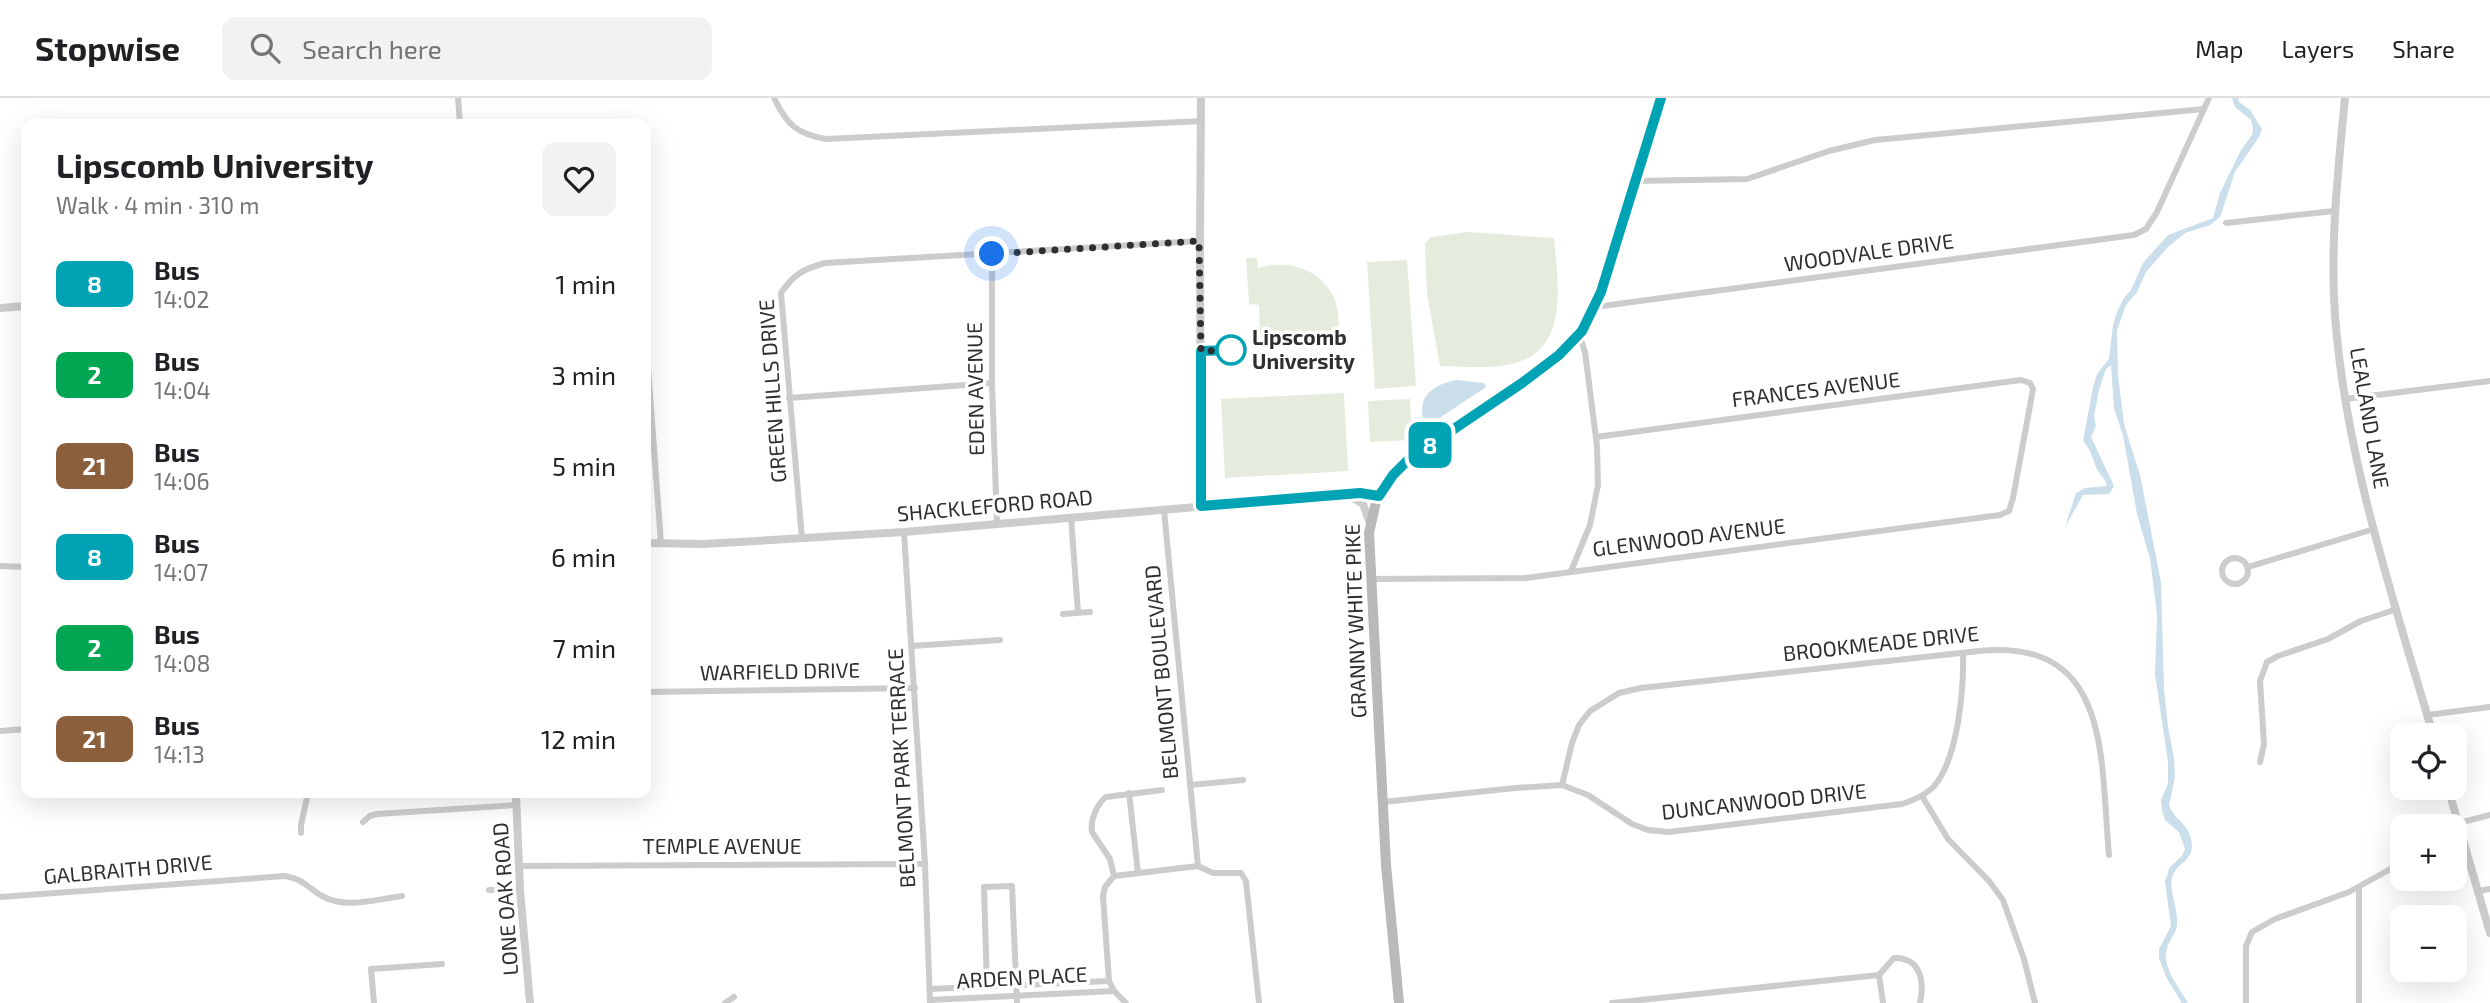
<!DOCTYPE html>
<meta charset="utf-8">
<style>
:root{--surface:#fff;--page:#f2f2f2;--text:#202124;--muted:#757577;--line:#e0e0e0}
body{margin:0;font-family:"Exo 2",sans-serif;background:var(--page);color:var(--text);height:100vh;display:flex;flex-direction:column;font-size:26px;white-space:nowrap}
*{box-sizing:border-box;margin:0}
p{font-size:23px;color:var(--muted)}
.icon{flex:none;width:38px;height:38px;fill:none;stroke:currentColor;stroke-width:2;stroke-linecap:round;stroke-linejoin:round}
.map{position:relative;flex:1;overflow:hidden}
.sheet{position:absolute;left:21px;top:21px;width:630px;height:679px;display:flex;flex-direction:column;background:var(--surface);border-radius:14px;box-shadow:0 7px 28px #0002}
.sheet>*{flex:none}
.badge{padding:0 14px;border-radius:10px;font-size:24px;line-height:46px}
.buttons{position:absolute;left:2390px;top:625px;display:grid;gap:14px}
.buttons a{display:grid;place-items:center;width:77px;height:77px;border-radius:14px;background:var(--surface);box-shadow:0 7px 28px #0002;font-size:35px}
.you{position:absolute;width:35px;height:35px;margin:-18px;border:5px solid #fff;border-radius:50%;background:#1a73e8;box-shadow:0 0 0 10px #1a73e833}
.map>.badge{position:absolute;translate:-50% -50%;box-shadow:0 0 0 4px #fff}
.round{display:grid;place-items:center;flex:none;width:74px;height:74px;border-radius:14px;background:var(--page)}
.summary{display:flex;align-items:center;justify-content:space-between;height:119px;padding:0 35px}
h1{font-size:33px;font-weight:700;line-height:52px}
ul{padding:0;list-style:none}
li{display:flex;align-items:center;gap:21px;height:91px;padding:0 35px}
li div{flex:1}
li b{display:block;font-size:26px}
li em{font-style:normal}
li .badge{min-width:77px;font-weight:700;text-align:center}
header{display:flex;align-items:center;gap:42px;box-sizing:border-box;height:98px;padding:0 35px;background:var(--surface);border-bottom:2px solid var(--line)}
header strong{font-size:33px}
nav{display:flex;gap:38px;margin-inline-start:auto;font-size:24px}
.search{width:490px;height:63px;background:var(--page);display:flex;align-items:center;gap:18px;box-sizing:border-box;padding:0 24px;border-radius:14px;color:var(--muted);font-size:26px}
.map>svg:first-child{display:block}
.green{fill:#e5ecdd}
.water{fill:#cadeeb}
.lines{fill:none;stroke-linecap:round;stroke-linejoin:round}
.minor{stroke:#ccc;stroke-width:6}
.tertiary{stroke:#ccc;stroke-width:8}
.secondary{stroke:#b9b9b9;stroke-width:10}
.line-casing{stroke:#fff;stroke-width:16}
.line{stroke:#00a3b4;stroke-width:10}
.walk{stroke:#2f2f2f;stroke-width:7;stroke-dasharray:0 12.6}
.stop-dot{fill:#fff;stroke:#00a3b4;stroke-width:3.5}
.labels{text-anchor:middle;stroke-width:7;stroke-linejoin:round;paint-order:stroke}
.street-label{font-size:21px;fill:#2f2f2f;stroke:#fff}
.stop-label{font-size:21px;font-weight:bold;fill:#2f2f2f;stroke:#fff;text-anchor:start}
</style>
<header>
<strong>Stopwise</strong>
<div class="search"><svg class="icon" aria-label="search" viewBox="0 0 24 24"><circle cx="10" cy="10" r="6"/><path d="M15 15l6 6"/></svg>Search here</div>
<nav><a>Map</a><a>Layers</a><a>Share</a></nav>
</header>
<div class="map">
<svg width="2490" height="905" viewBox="0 0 2490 905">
<rect width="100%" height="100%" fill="#fff"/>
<g class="green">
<path d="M1469,134L1554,140C1558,188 1571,257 1506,267C1485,271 1461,268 1440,268L1427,196L1425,146L1431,139Z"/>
<path d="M1246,160H1257L1258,170C1308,154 1355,196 1333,248L1300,251L1299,243L1266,245L1260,239L1259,207L1249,206Z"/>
<polygon points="1407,162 1416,288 1375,291 1367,164"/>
<polygon points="1344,295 1348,373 1225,380 1221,301"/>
<polygon points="1410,301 1412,342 1370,344 1368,303"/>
</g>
<g class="water">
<path d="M2232,0H2238L2239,4L2250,12L2262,31L2259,39L2235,74L2220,119L2210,127L2185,135L2168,149L2146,174L2137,194L2126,207L2117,232L2118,277L2124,326L2140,377L2161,484L2164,591L2168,629L2174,660L2175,679L2169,707C2175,724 2191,725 2192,748C2192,763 2176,766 2172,779C2169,793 2177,808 2177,822C2178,835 2170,839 2167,851C2161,868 2180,891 2188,905H2182L2167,881L2159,860V851L2171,828L2165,783L2170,769L2182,758L2185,751L2179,734L2165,722L2162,713L2161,702L2168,686V664L2155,576L2157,518L2154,492L2150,461L2137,416L2123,337L2114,311L2111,267L2106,271L2099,292L2094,318L2096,328L2091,339L2114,388L2109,396L2083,397L2065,429L2076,395L2085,390L2107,388C2106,380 2099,377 2096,369C2092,359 2091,352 2083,343L2093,289L2097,276L2109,261L2113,227L2117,214L2124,200L2131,192L2143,165L2168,137L2213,120L2220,95L2241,52L2252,37L2253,31L2251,22L2235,9Z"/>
<path d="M1457,282L1484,285L1486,289L1441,319L1424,324C1416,299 1433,286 1457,282Z"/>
</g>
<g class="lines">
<g class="minor">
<polyline points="458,0 460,26"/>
<path d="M774,0C787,27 797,36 826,41L1202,23"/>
<polyline points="1635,83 1747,81 1829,53 1875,42 2204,11"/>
<polyline points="2226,125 2334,113"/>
<polyline points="992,156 992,285 997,425"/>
<polyline points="1595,209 2134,137 2146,131 2157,114 2209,0"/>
<polyline points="646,242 661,445"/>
<polyline points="789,300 992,285"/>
<polyline points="2345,301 2490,283"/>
<polyline points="1164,412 1198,768"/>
<polyline points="1071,419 1078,514"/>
<polyline points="904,434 925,766 930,905"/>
<path d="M802,441L781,195C794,176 803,171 825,165L1200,143"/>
<circle cx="2235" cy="473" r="13"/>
<polyline points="0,468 26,469"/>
<polyline points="2248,469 2374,431"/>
<polyline points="1571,473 1590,427 1598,387 1597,348 1585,254 1579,236"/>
<polyline points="1371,481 1526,480 2000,417 2009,413 2013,400 2033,291 2030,285 2021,282 1596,339"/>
<polyline points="1063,516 1090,514"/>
<polyline points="912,548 1000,542"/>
<polyline points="646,594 915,590"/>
<polyline points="2427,617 2490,609"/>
<polyline points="0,633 26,631"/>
<polyline points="2260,664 2264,646 2260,583 2267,564 2278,558 2328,541 2361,523 2397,511"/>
<polyline points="1190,687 1243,682"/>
<path d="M1562,687L1572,645L1579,627L1590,613L1619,595L1641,590L1979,553C2113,539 2100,663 2109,757"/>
<polyline points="1129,695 1138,775"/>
<polyline points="1922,698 1948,741 1989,783 2003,802 2024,861 2035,905"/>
<path d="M1383,704L1515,690L1562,687L1588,697L1632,726L1648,732L1669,734L1902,706C1914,702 1927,697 1935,687C1958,659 1964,591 1963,555"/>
<polyline points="363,724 370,718 377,716 517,707"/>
<polyline points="2459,725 2490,717"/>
<polyline points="301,735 301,727 308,695"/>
<polyline points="520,768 925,766"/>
<polyline points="1114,778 1198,768 1213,775 1241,775 1246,783 1259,905"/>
<polyline points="489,792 520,792"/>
<polyline points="2478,793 2490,791"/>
<path d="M0,799L285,778C305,781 308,791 324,799C346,811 378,801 402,798"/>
<path d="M1879,877L1894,860C1920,859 1925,883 1920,905"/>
<polyline points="987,889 984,789 1012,788 1017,905"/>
<polyline points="930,891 1109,883"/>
<polyline points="930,902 1114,893"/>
<polyline points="374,905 371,871 442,866"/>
<polyline points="725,905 734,899"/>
<path d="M1126,905L1114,893L1109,883L1103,798L1105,789L1114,778L1110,761L1092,734C1090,722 1097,706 1106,699L1162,692"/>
<polyline points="1612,905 1879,877 1883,905"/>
<polyline points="2246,905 2246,848 2252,834 2275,821 2349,794 2403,764"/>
<polyline points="2359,905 2359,789"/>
</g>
<g class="tertiary">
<path d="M2345,0C2338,73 2330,145 2335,218C2346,362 2393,499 2433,637"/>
<polyline points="0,210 26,208"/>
<polyline points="1350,398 1363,406 1370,425"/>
<polyline points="1201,408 1200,143 1201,0"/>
<polyline points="646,445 704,446 904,434 1360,395 1379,399"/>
<polyline points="2448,690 2490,835"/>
<polyline points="516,695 520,792 530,905"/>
</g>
<polyline class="secondary" points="1399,905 1386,767 1369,435 1376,404 1386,385 1400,369 1522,285 1559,257 1582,233 1601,194 1661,0"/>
</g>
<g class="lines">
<defs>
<polyline id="line" points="1231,252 1201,253 1201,408 1360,395 1379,398 1393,377 1408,362 1522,285 1559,257 1582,233 1601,194 1661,0"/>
</defs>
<use href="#line" class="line-casing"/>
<use href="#line" class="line"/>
<polyline class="walk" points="992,156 1199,143 1201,253 1231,252"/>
</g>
<circle class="stop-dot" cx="1231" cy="252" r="14"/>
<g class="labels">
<g class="street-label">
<text transform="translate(1869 155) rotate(-8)" y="7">WOODVALE DRIVE</text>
<text transform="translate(976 291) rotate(-91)" y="7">EDEN AVENUE</text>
<text transform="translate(1816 292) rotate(-7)" y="7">FRANCES AVENUE</text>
<text transform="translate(773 293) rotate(-94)" y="7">GREEN HILLS DRIVE</text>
<text transform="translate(2369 320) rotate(80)" y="7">LEALAND LANE</text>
<text transform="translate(995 408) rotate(-5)" y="7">SHACKLEFORD ROAD</text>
<text transform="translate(1689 440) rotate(-7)" y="7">GLENWOOD AVENUE</text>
<text transform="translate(1356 523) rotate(-92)" y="7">GRANNY WHITE PIKE</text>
<text transform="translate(1881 546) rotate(-6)" y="7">BROOKMEADE DRIVE</text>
<text transform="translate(780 574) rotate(-1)" y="7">WARFIELD DRIVE</text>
<text transform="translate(1162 574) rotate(-95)" y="7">BELMONT BOULEVARD</text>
<text transform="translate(902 670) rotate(-93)" y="7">BELMONT PARK TERRACE</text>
<text transform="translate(1764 704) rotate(-6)" y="7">DUNCANWOOD DRIVE</text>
<text x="722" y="756">TEMPLE AVENUE</text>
<text transform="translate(128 772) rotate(-5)" y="7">GALBRAITH DRIVE</text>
<text transform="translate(506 801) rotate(-94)" y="7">LONE OAK ROAD</text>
<text transform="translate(1022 880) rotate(-3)" y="7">ARDEN PLACE</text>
</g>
<g class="stop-label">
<text x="1252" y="247">Lipscomb<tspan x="1252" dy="24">University</tspan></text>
</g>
</g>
</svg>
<div class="buttons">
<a><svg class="icon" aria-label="locate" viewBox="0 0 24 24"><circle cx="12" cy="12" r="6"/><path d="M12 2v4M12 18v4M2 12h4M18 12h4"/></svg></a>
<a>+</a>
<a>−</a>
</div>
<div class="you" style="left:992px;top:156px"></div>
<b class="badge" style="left:1430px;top:347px;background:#00a3b4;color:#fff">8</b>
<section class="sheet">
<div class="summary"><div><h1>Lipscomb University</h1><p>Walk · 4 min · 310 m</p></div><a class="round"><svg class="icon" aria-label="heart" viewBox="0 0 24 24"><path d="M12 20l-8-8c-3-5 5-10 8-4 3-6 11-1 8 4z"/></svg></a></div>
<ul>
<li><span class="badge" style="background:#00a3b4;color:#fff">8</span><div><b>Bus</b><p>14:02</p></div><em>1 min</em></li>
<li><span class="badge" style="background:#00a651;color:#fff">2</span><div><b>Bus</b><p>14:04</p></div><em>3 min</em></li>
<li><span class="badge" style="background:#8b5e3c;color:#fff">21</span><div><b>Bus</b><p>14:06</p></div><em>5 min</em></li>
<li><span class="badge" style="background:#00a3b4;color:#fff">8</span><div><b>Bus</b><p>14:07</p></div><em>6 min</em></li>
<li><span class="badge" style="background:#00a651;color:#fff">2</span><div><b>Bus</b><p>14:08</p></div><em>7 min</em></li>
<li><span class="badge" style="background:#8b5e3c;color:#fff">21</span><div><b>Bus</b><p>14:13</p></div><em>12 min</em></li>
</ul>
</section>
</div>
